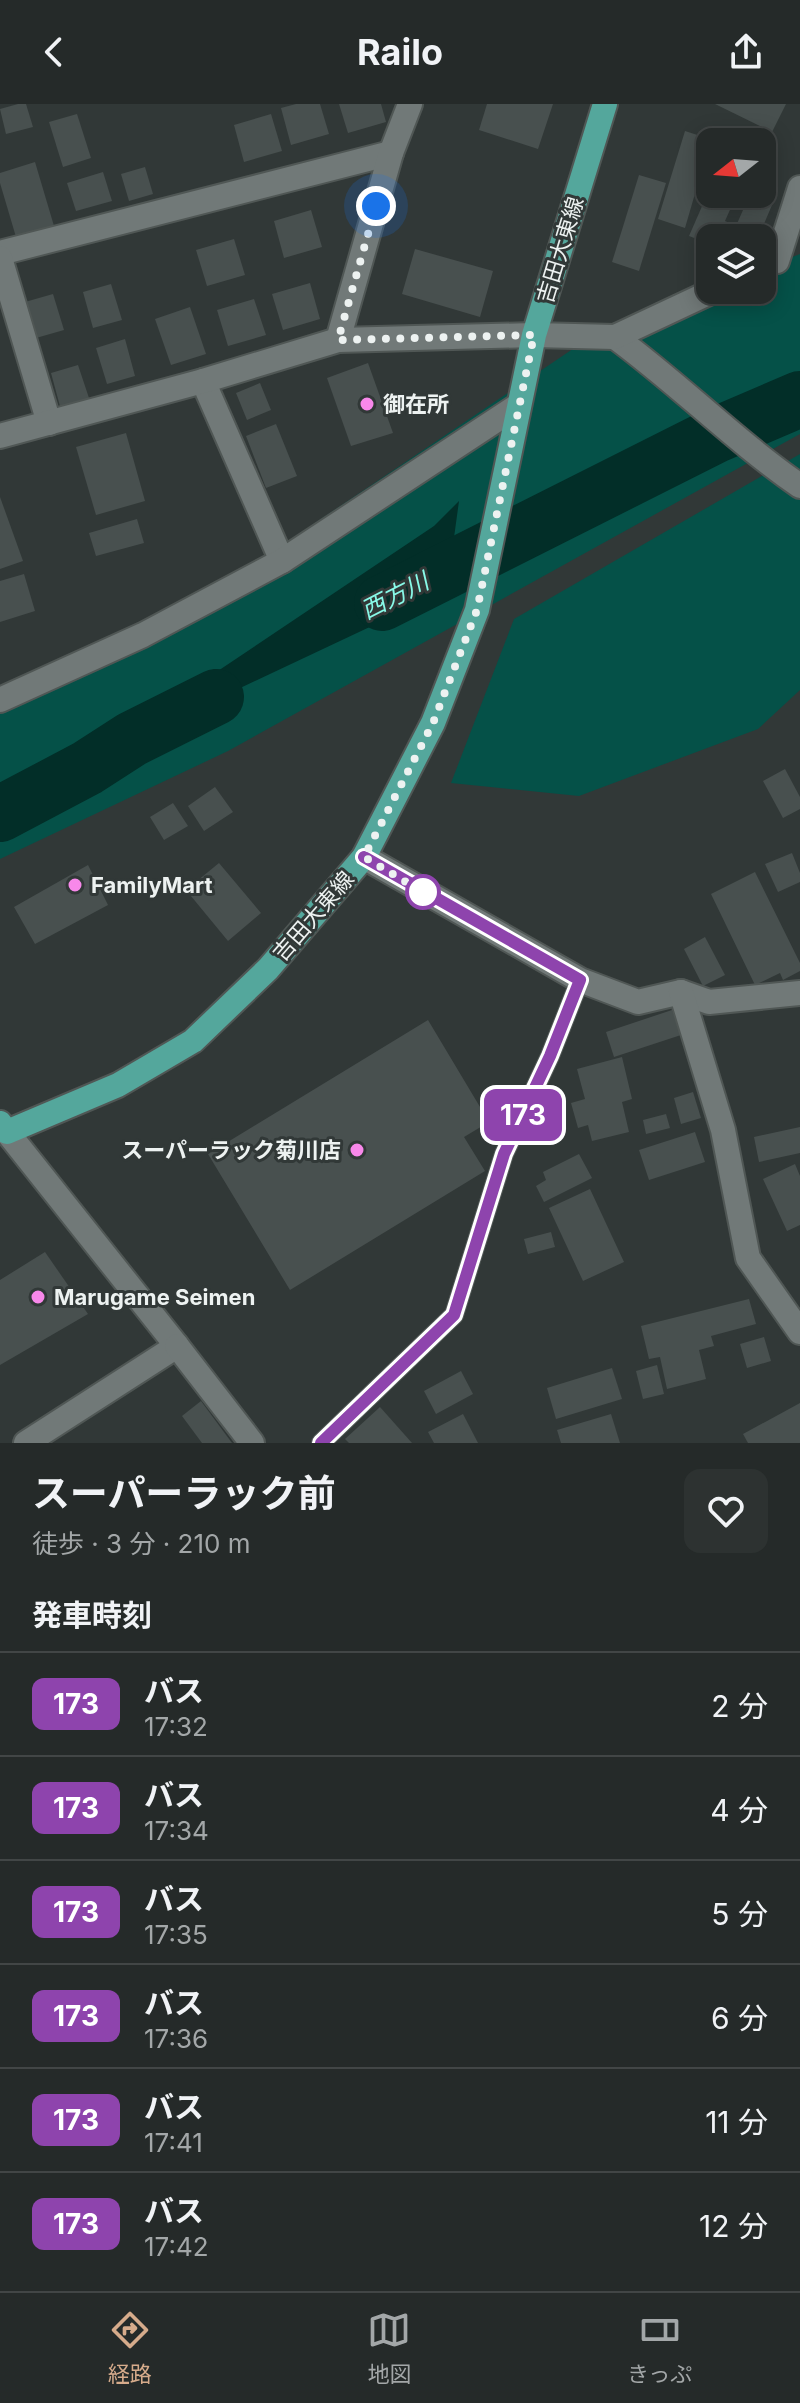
<!DOCTYPE html>
<html lang="ja">
<meta charset="utf-8">
<style>
:root{--surface:#252a29;--page:#2d3231;--text:#f1f3f6;--muted:#a3a7a8;--line:#424646;--accent:#d6ab8b}
body{margin:0;font-family:Inter,"Noto Sans JP",sans-serif;background:var(--page);color:var(--text);height:100vh;display:flex;flex-direction:column;font-size:30px;white-space:nowrap}
*{box-sizing:border-box;margin:0}
p{font-size:26px;color:var(--muted)}
.icon{flex:none;width:44px;height:44px;fill:none;stroke:currentColor;stroke-width:2;stroke-linecap:round;stroke-linejoin:round}
.map{position:relative;height:1339px;overflow:hidden}
.details{display:flex;flex-direction:column;background:var(--surface);flex:1}
.details>*{flex:none}
.badge{padding:0 16px;border-radius:12px;font-size:28px;line-height:52px}
.needle{width:52px;rotate:253deg}
.buttons{position:absolute;left:696px;top:24px;display:grid;gap:16px}
.buttons a{display:grid;place-items:center;width:80px;height:80px;border-radius:16px;background:var(--surface);box-shadow:0 4px 20px #0003,0 0 0 2px var(--line);font-size:40px}
.you{position:absolute;width:40px;height:40px;margin:-20px;border:6px solid #fff;border-radius:50%;background:#1a73e8;box-shadow:0 0 0 12px #1a73e833}
.map>.badge{position:absolute;translate:-50% -50%;box-shadow:0 0 0 4px #fff}
h2{padding:0 32px;font-size:30px;line-height:72px}
.round{display:grid;place-items:center;flex:none;width:84px;height:84px;border-radius:16px;background:var(--page)}
.summary{display:flex;align-items:center;justify-content:space-between;height:136px;padding:0 32px}
h1{font-size:38px;font-weight:700;line-height:60px}
ul{padding:0;list-style:none}
li{display:flex;align-items:center;gap:24px;height:104px;padding:0 32px;border-top:2px solid var(--line)}
li div{flex:1}
li b{display:block;font-size:30px}
li em{font-style:normal}
li .badge{min-width:88px;font-weight:700;text-align:center}
header{display:flex;justify-content:space-between;align-items:center;height:104px;padding:0 32px;background:var(--surface);font-size:36px;font-weight:700}
.tabs{display:flex;justify-content:space-around;align-items:center;height:112px;border-top:2px solid var(--line);background:var(--surface);font-size:22px;color:var(--muted)}
.tabs a{display:grid;justify-items:center;gap:4px}
.tabs .active{color:var(--accent)}
.map>svg:first-child{display:block}
.green{fill:#055148}
.water{fill:#022e28}
.lines{fill:none;stroke-linecap:round;stroke-linejoin:round}
.river{stroke:#022e28;stroke-width:56}
.building{fill:#48504f}
.lane-casing{stroke:#505755;stroke-width:20}
.street-casing{stroke:#505755;stroke-width:28}
.secondary-casing{stroke:#505755;stroke-width:28}
.primary-casing{stroke:#505755;stroke-width:28}
.lane{stroke:#717978;stroke-width:16}
.street{stroke:#717978;stroke-width:24}
.secondary{stroke:#717978;stroke-width:24}
.primary{stroke:#54a79c;stroke-width:24}
.line-casing{stroke:#fff;stroke-width:18}
.line{stroke:#8e44ad;stroke-width:12}
.walk{stroke:#edf2f1;stroke-width:8;stroke-dasharray:0 14.4}
.poi-dot{fill:#f888ea;stroke:#313837;stroke-width:3}
.stop-dot{fill:#fff;stroke:#8e44ad;stroke-width:4}
.labels{text-anchor:middle;stroke-width:6;stroke-linejoin:round;paint-order:stroke}
.street-label{font-size:22px;fill:#edf2f1;stroke:#313837}
.poi-label{font-size:22px;font-weight:bold;fill:#edf2f1;stroke:#313837;text-anchor:start}
.water-label{font-size:24px;font-style:italic;fill:#88fae8;stroke:#313837}
</style>
<header><svg class="icon" aria-label="back" viewBox="0 0 24 24"><path d="M15 5l-7 7 7 7"/></svg>Railo<svg class="icon" aria-label="share" viewBox="0 0 24 24"><path d="M12 15V3M7 8l5-5 5 5M5 13v7h14v-7"/></svg></header>
<div class="map">
<svg width="800" height="1339" viewBox="0 0 800 1339">
<rect width="100%" height="100%" fill="#313837"/>
<g class="green">
<polygon points="800,150 800,330 228,647 0,755 0,601 176,513 592,232 710,186 762,186 762,165"/>
<polygon points="800,350 800,586 758,625 579,692 451,679 514,515"/>
</g>
<polygon class="water" points="459,397 446,492 410,504 147,628 185,589 434,422"/>
<g class="lines">
<g class="river">
<polyline points="382,499 716,331 800,295"/>
<polyline points="0,710 87,664 132,635 216,593"/>
</g>
</g>
<g class="building">
<polygon points="18,0 26,0 33,23 6,30 0,5"/>
<polygon points="296,0 320,0 329,30 291,41 281,4"/>
<polygon points="339,0 381,0 386,18 348,29"/>
<polygon points="487,0 553,0 538,45 479,26"/>
<polygon points="715,0 786,0 772,28"/>
<polygon points="77,10 91,54 63,63 49,18"/>
<polygon points="271,10 282,47 244,58 234,21"/>
<polygon points="685,27 716,37 710,38 685,124 658,115"/>
<polygon points="35,58 54,122 16,133 0,79 0,69"/>
<polygon points="145,63 153,90 129,97 121,70"/>
<polygon points="103,68 112,97 76,107 67,79"/>
<polygon points="639,71 666,79 639,167 612,158"/>
<polygon points="710,84 710,90 737,90 725,117 736,122 750,90 762,88 775,94 758,134 710,134 710,140 689,132"/>
<polygon points="311,106 322,143 284,154 274,117"/>
<polygon points="234,135 245,171 207,182 196,146"/>
<polygon points="415,145 493,167 480,213 402,190"/>
<polygon points="310,179 320,215 283,226 272,190"/>
<polygon points="111,180 122,216 93,224 83,188"/>
<polygon points="53,190 64,226 36,234 25,198"/>
<polygon points="254,195 266,231 228,242 217,206"/>
<polygon points="190,203 206,250 171,261 155,215"/>
<polygon points="125,235 135,272 107,280 96,244"/>
<polygon points="368,259 393,329 351,342 327,274"/>
<polygon points="78,261 90,297 61,306 51,269"/>
<polygon points="260,279 271,306 247,316 236,289"/>
<polygon points="276,320 297,372 266,384 246,332"/>
<polygon points="126,329 145,397 96,411 76,343"/>
<polygon points="0,393 23,457 0,465"/>
<polygon points="137,415 144,439 96,452 89,429"/>
<polygon points="24,470 35,507 0,518 0,477"/>
<polygon points="785,665 800,693 800,705 783,714 763,677"/>
<polygon points="215,683 233,708 204,727 188,702"/>
<polygon points="173,699 188,722 164,736 150,713"/>
<polygon points="792,749 800,769 800,778 778,788 765,760"/>
<polygon points="219,759 261,809 228,837 186,786"/>
<polygon points="88,761 108,801 35,840 14,803"/>
<polygon points="755,768 800,859 800,867 783,876 780,869 755,881 711,790"/>
<polygon points="705,833 725,871 703,882 684,845"/>
<polygon points="672,906 681,931 614,953 606,928"/>
<polygon points="428,916 489,1018 464,1033 485,1067 290,1186 208,1050"/>
<polygon points="622,953 632,995 622,998 629,1028 592,1037 588,1021 578,1024 571,999 585,995 577,965"/>
<polygon points="693,988 701,1014 681,1020 674,994"/>
<polygon points="666,1010 670,1024 646,1030 643,1016"/>
<polygon points="800,1023 800,1049 759,1058 754,1033"/>
<polygon points="695,1028 705,1058 649,1076 639,1046"/>
<polygon points="579,1050 592,1074 544,1098 536,1082 546,1076 543,1068"/>
<polygon points="795,1060 800,1072 800,1121 787,1127 763,1075"/>
<polygon points="590,1085 624,1158 583,1177 549,1104"/>
<polygon points="551,1128 555,1143 528,1150 524,1135"/>
<polygon points="45,1148 88,1210 0,1261 0,1176"/>
<polygon points="749,1195 756,1220 711,1232 714,1242 699,1246 706,1275 667,1285 660,1253 649,1255 641,1222"/>
<polygon points="764,1233 771,1257 747,1264 740,1240"/>
<polygon points="657,1261 664,1290 643,1295 636,1267"/>
<polygon points="612,1264 622,1295 556,1315 547,1284"/>
<polygon points="461,1267 473,1290 436,1310 424,1287"/>
<polygon points="201,1297 232,1339 202,1339 182,1312"/>
<polygon points="800,1299 800,1339 748,1339 743,1330"/>
<polygon points="380,1303 412,1339 349,1339 345,1335"/>
<polygon points="463,1310 478,1339 434,1339 428,1328"/>
<polygon points="611,1310 620,1339 561,1339 557,1326"/>
</g>
<g class="lines">
<defs>
<polyline id="lane" points="321,1339 454,1211 504,1050 550,952 580,876"/>
<g id="street">
<polyline points="0,149 391,49"/>
<polyline points="0,154 49,319"/>
<polyline points="777,157 800,84"/>
<path d="M615,233C679,280 735,337 800,382"/>
<polyline points="338,236 391,49 410,0"/>
<polyline points="203,277 282,457"/>
<polyline points="0,332 203,277 338,236 534,231 615,233 715,186"/>
<polyline points="0,596 143,531 282,457 519,301"/>
<polyline points="364,753 580,876 638,898 681,888 709,898 800,889"/>
<polyline points="681,888 723,1026 748,1154 800,1228"/>
<polyline points="7,1028 177,1242 26,1339"/>
</g>
<polyline id="secondary" points="177,1242 252,1339"/>
<polyline id="primary" points="0,1019 7,1028 118,981 193,937 268,865 364,753 433,619 477,506 534,231 605,0"/>
</defs>
<use href="#lane" class="lane-casing"/>
<use href="#street" class="street-casing"/>
<use href="#secondary" class="secondary-casing"/>
<use href="#primary" class="primary-casing"/>
<use href="#lane" class="lane"/>
<use href="#street" class="street"/>
<use href="#secondary" class="secondary"/>
<use href="#primary" class="primary"/>
</g>
<g class="lines">
<defs>
<polyline id="line" points="321,1339 454,1211 504,1050 550,952 580,876 364,753"/>
</defs>
<use href="#line" class="line-casing"/>
<use href="#line" class="line"/>
<polyline class="walk" points="376,102 338,236 534,231 477,506 433,619 364,753 423,788"/>
</g>
<g class="poi-dot">
<circle cx="367" cy="300" r="8"/>
<circle cx="75" cy="781" r="8"/>
<circle cx="357" cy="1046" r="8"/>
<circle cx="38" cy="1193" r="8"/>
</g>
<circle class="stop-dot" cx="423" cy="788" r="16"/>
<g class="labels">
<g class="street-label">
<text transform="translate(560 146) rotate(-73)" y="8">吉田大東線</text>
<text transform="translate(313 812) rotate(-49)" y="8">吉田大東線</text>
</g>
<g class="poi-label">
<text x="383" y="308">御在所</text>
<text x="91" y="789">FamilyMart</text>
<text x="341" y="1054" text-anchor="end">スーパーラック菊川店</text>
<text x="54" y="1201">Marugame Seimen</text>
</g>
<g class="water-label">
<text transform="translate(395 492) rotate(-27)" y="8">西方川</text>
</g>
</g>
</svg>
<div class="buttons">
<a><svg class="needle" viewBox="-14 -14 28 28"><path d="M0-13l5 13h-10z" fill="#e53935"/><path d="M0 13l5-13h-10z" fill="#a3a7a8"/></svg></a>
<a><svg class="icon" aria-label="layers" viewBox="0 0 24 24"><path d="M12 4l9 5-9 5-9-5zM3 14l9 5 9-5"/></svg></a>
</div>
<div class="you" style="left:376px;top:102px"></div>
<b class="badge" style="left:523px;top:1011px;background:#8e44ad;color:#fff">173</b>
</div>
<section class="details">
<div class="summary"><div><h1>スーパーラック前</h1><p>徒歩 · 3 分 · 210 m</p></div><a class="round"><svg class="icon" aria-label="heart" viewBox="0 0 24 24"><path d="M12 20l-8-8c-3-5 5-10 8-4 3-6 11-1 8 4z"/></svg></a></div>
<h2>発車時刻</h2>
<ul>
<li><span class="badge" style="background:#8e44ad;color:#fff">173</span><div><b>バス</b><p>17:32</p></div><em>2 分</em></li>
<li><span class="badge" style="background:#8e44ad;color:#fff">173</span><div><b>バス</b><p>17:34</p></div><em>4 分</em></li>
<li><span class="badge" style="background:#8e44ad;color:#fff">173</span><div><b>バス</b><p>17:35</p></div><em>5 分</em></li>
<li><span class="badge" style="background:#8e44ad;color:#fff">173</span><div><b>バス</b><p>17:36</p></div><em>6 分</em></li>
<li><span class="badge" style="background:#8e44ad;color:#fff">173</span><div><b>バス</b><p>17:41</p></div><em>11 分</em></li>
<li><span class="badge" style="background:#8e44ad;color:#fff">173</span><div><b>バス</b><p>17:42</p></div><em>12 分</em></li>
</ul>
</section>
<nav class="tabs">
<a class="active"><svg class="icon" aria-label="directions" viewBox="0 0 24 24"><path d="M12 3l9 9-9 9-9-9zM9 14v-3h6M13 9l2 2-2 2"/></svg>経路</a>
<a><svg class="icon" aria-label="map" viewBox="0 0 24 24"><path d="M3 6l6-2 6 2 6-2v14l-6 2-6-2-6 2zM9 4v14M15 6v14"/></svg>地図</a>
<a><svg class="icon" aria-label="tickets" viewBox="0 0 24 24"><path d="M3 7h18v10H3zM15 7v10"/></svg>きっぷ</a>
</nav>
